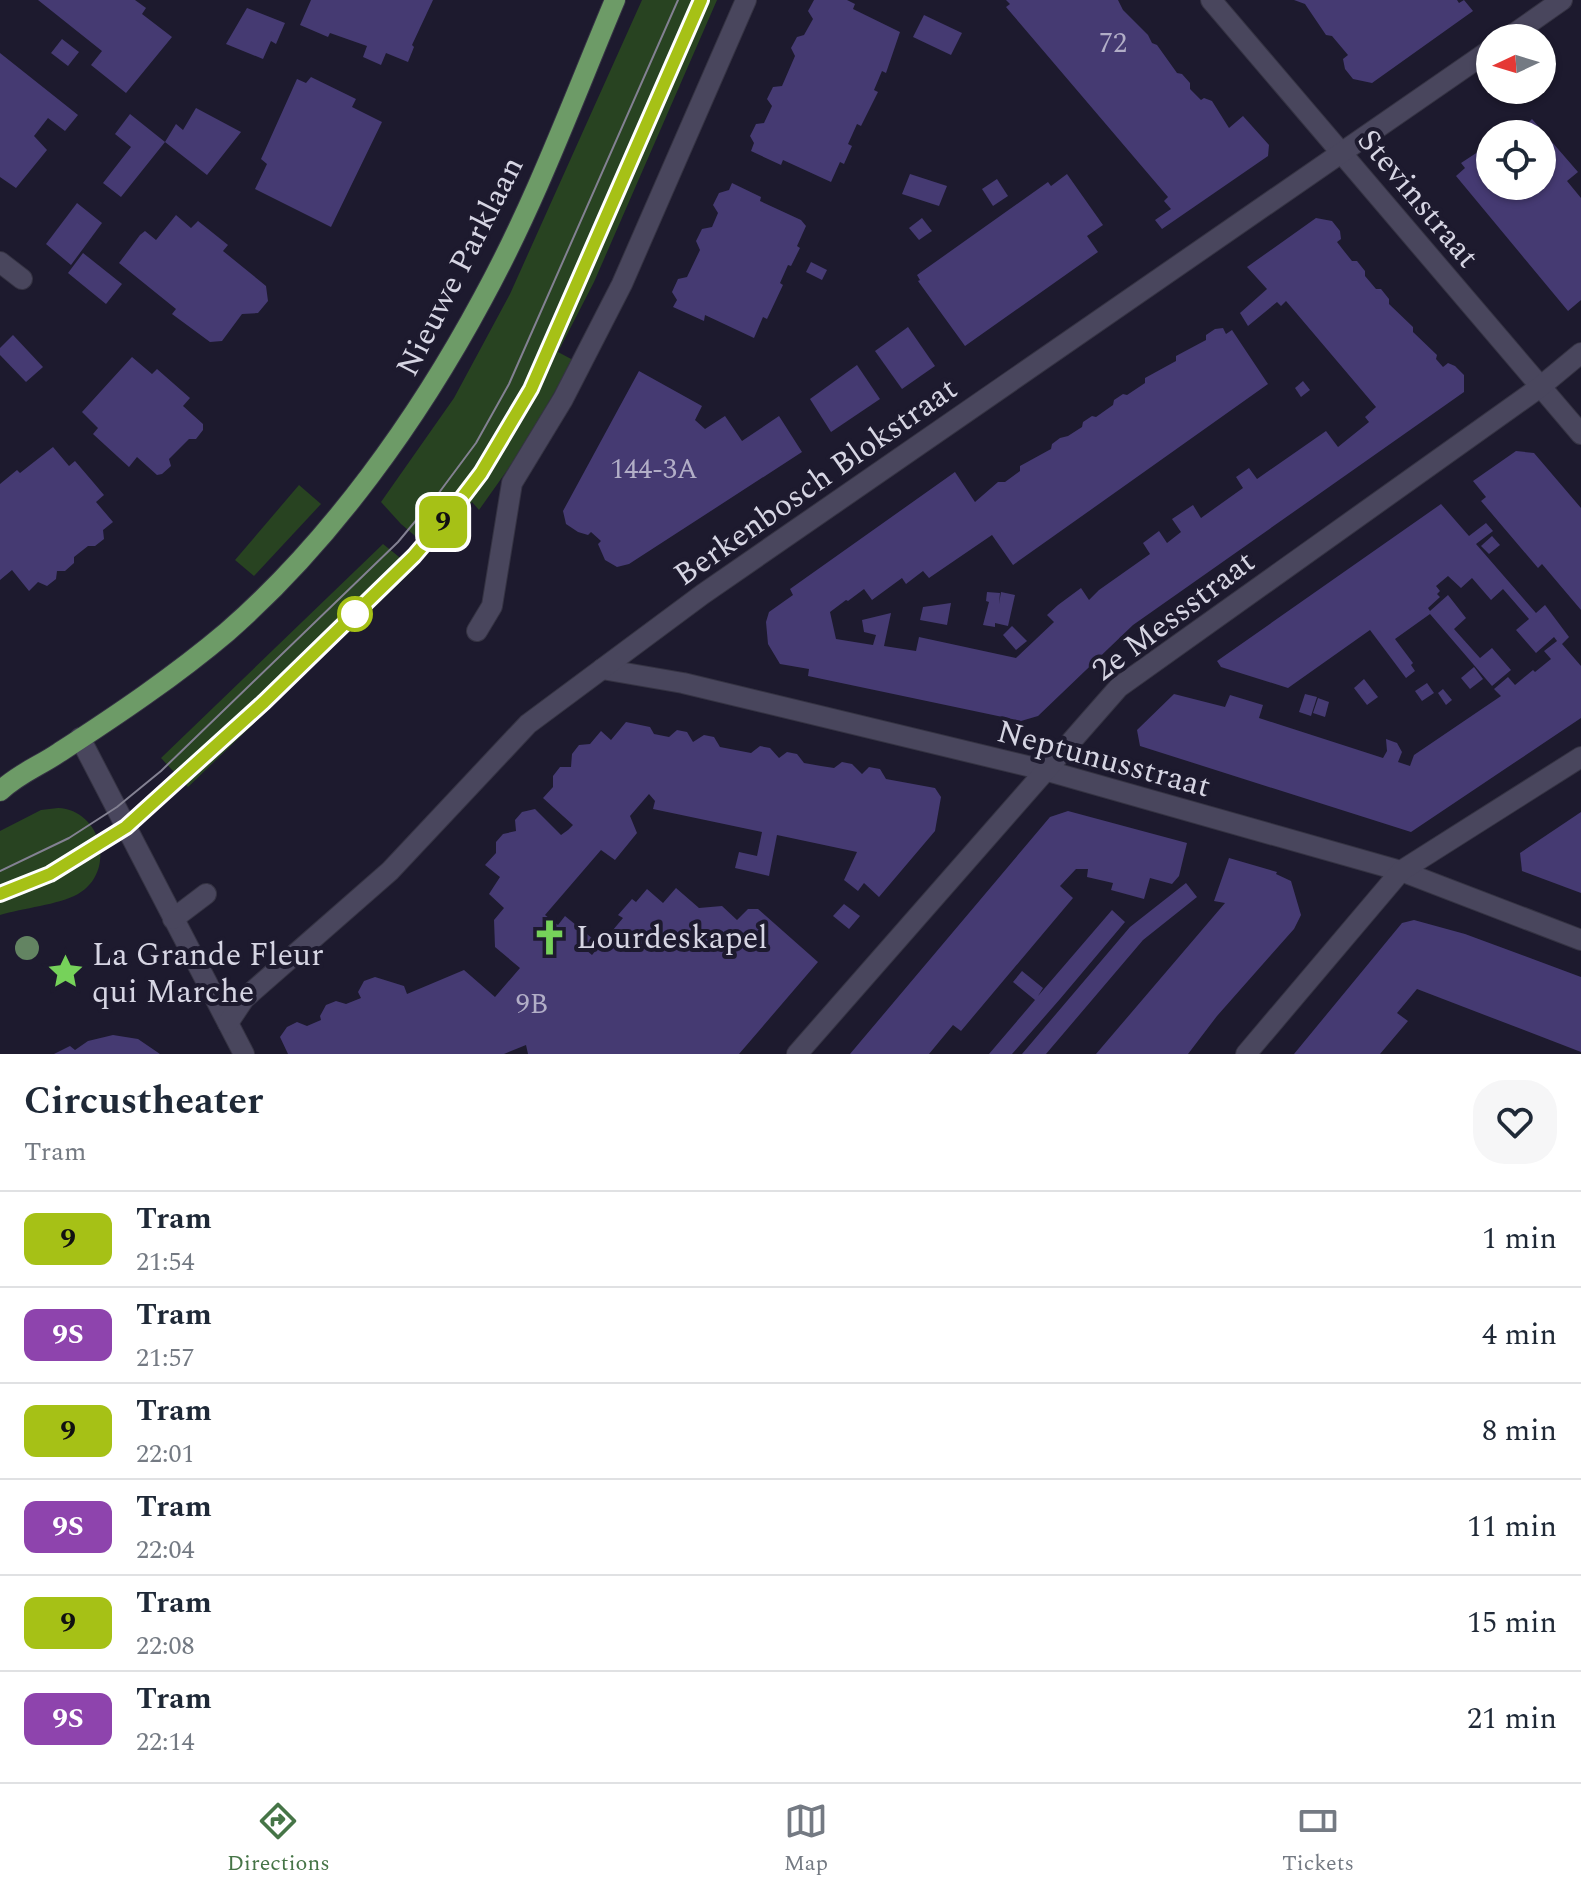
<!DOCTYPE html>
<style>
:root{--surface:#fff;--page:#f6f6f7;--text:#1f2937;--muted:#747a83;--line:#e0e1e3;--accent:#467547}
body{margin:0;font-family:Spectral,serif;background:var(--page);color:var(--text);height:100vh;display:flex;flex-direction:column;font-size:30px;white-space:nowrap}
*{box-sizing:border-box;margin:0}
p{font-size:26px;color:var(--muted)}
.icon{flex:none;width:44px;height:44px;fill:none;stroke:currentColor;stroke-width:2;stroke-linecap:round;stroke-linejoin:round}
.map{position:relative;height:1054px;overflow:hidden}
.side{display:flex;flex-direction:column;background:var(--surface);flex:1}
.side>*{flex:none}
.badge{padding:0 16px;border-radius:12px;font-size:28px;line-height:52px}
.needle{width:52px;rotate:266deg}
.fabs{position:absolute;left:1476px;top:24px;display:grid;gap:16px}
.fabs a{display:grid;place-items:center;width:80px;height:80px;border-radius:50%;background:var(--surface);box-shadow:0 2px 6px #0004;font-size:40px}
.map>.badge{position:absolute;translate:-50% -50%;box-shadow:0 0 0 4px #fff}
.round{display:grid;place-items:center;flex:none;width:84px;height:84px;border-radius:32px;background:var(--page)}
.summary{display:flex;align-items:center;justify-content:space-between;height:136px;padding:0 24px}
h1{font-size:38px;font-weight:700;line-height:60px}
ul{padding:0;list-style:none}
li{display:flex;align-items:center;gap:24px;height:96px;padding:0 24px;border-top:2px solid var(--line)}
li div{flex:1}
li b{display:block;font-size:30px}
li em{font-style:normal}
li .badge{min-width:88px;font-weight:700;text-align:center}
.tab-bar{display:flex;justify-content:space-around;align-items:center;height:112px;border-top:2px solid var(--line);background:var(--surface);font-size:22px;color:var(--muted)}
.tab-bar a{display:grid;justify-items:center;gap:4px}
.tab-bar .current{color:var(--accent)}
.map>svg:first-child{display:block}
.green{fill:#284321}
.building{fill:#453a72}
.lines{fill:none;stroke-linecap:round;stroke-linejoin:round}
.minor-casing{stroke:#353343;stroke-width:22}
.major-casing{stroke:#353343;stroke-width:22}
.minor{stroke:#49465d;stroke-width:20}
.major{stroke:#6d9b67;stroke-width:20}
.tram{stroke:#838192;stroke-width:2}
.tree{fill:#638462}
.line-casing{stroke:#fff;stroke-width:18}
.line{stroke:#a6c116;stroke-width:12}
.stop-dot{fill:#fff;stroke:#a6c116;stroke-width:4}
.labels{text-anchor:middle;stroke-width:8;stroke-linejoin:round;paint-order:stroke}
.number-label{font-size:28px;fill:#b2aec7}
.street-label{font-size:32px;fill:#d6d5e3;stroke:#1d1a2e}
.poi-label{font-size:32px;fill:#d6d5e3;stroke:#1d1a2e;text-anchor:start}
</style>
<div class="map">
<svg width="1581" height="1054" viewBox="0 0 1581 1054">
<rect width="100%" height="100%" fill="#1d1a2e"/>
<g class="green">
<polygon points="642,0 717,0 594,282 558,352 573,360 520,452 479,510 472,502 434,552 401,524 381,502 454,398 510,294"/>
<polygon points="299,485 321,504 254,576 235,560"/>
<polygon points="383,544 414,569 188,787 161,758"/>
<path d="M58,808C102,810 117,872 78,894C58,905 23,908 0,915V831L41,810Z"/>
</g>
<g class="building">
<polygon points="38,0 135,0 146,8 142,14 172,37 126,93 91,65 102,51"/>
<polygon points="311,0 433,0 412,45 414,47 408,62 386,53 381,65 363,57 367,46 330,33 328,37 300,25"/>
<polygon points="814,0 847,0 855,4 853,9 900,32 886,73 882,71 874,90 878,92 861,126 857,124 848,144 852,146 844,164 840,162 831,182 783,160 781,165 751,151 754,143 750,136 756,124 764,123 772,106 767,99 773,87 782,86 795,56 791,48 797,37 804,35 813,19 808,11"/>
<polygon points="1006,0 1118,0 1123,10 1148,35 1152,43 1157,45 1177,73 1182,74 1190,83 1190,89 1201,100 1204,98 1212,101 1229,128 1243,116 1269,145 1268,156 1162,229 1155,220 1171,209 1164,201 1168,197 1006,7 1010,4"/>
<polygon points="1294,0 1457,0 1459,3 1464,0 1473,11 1372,83 1353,79 1345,69 1343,59 1348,55 1332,36 1326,35 1305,4"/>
<polygon points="247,8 285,23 276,44 271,41 263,59 226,44"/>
<polygon points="924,15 962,33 951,55 913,37"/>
<polygon points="62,39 79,52 68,66 51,53"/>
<polygon points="0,53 78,115 65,131 48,118 34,136 47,150 16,188 0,177"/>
<polygon points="311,77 356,99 352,107 382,122 331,227 255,189 267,164 261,159 297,79 306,83"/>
<polygon points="196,108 241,132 207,175 165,142 176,124 183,130"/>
<polygon points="130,114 165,142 121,197 103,183 131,147 115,134"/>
<polygon points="1532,119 1578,172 1567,181 1581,198 1581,300 1568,311 1456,176 1465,168 1461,163 1490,144 1490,186 1542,186 1542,134 1504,134 1518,124 1522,129"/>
<polygon points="910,174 947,186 939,206 902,194"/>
<polygon points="1067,174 1103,225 1087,236 1098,252 965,346 918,281 920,280 917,275 1048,182 1051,186"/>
<polygon points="997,179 1008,196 993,206 982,189"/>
<polygon points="732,183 761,197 760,201 801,220 806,226 797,246 800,248 791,266 788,265 780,283 783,285 767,319 763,317 754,338 705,315 704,321 673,307 677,300 672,292 678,279 687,277 700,250 696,241 702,229 712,227 718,213 713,205 719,193 729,190"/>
<polygon points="77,203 102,223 71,265 46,244"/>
<polygon points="176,215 191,228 198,221 228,245 223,251 266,286 268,301 258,313 242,314 222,341 210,342 172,314 176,309 119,263 140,235 145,231 156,240"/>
<polygon points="922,218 932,231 919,240 909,228"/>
<polygon points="1316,218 1332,221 1340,231 1341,239 1337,242 1344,251 1352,261 1357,261 1365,271 1365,276 1376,289 1381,289 1389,299 1389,304 1413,327 1413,332 1437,355 1436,359 1443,367 1448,363 1455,366 1464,375 1464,392 1133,625 1038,716 1021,721 808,676 809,669 780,664 768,644 766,622 769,612 793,595 790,589 955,472 975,502 998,482 1005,482 1020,471 1020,466 1051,449 1052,444 1060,438 1068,436 1082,427 1083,422 1092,416 1096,417 1113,405 1114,400 1123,394 1127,395 1145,383 1145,378 1176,361 1176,356 1206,340 1206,335 1215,329 1223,328 1226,334 1232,330 1268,384 1013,565 992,535 929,578 923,571 906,584 902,578 872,600 864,589 848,601 846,600 830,612 836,639 873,645 876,635 864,632 862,620 891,613 884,646 916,651 919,637 1016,658 1054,622 1047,615 1058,605 1081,588 1089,600 1099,590 1150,554 1143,543 1159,531 1167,543 1181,532 1172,519 1193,505 1201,518 1243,488 1236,477 1249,468 1257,479 1326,431 1338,447 1369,422 1365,417 1376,407 1286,301 1281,306 1277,302 1248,326 1240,313 1267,289 1247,267"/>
<polygon points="83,253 122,284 106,304 68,273"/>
<polygon points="811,262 827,270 822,280 806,272"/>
<polygon points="908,327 935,366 902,389 875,351"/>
<polygon points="13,335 43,367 26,382 0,355 0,348"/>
<polygon points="132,357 152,374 157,369 190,398 183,406 203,424 203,430 196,439 189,439 169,459 171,466 162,474 157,475 137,457 129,467 93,434 98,428 82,412"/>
<polygon points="857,365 880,399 831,432 810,399"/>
<polygon points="639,371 702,406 695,420 705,429 725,416 742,441 779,416 802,452 629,564 617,567 605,560 598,544 601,541 591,532 588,535 578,532 566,524 563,511"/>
<polygon points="1303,381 1310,390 1301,397 1295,388"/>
<polygon points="53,447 69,466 75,461 93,482 104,495 96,502 113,522 103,530 104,539 95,546 88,546 74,557 74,563 65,571 57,571 56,579 47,586 38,582 29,591 12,570 0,580 0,484 17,470 20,473"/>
<polygon points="1516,451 1534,453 1581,508 1581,610 1542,564 1538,568 1481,501 1486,497 1473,481"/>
<polygon points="1441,504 1469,536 1486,523 1493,531 1476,544 1536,613 1545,605 1569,637 1562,644 1581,666 1581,718 1411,832 1140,746 1137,730 1174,694 1225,707 1230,695 1263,705 1259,718 1383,758 1387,751 1386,739 1397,743 1402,752 1398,762 1410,766 1414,755 1501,696 1494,689 1508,677 1515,685 1533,670 1535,672 1551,659 1544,651 1557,641 1554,637 1536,653 1516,630 1529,619 1503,589 1491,600 1472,578 1461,588 1448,576 1436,586 1440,591 1437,594 1440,597 1428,608 1430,611 1448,595 1466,618 1454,629 1480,658 1492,648 1511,670 1492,686 1430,614 1395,639 1413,663 1411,665 1415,671 1406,678 1370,630 1288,688 1221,667 1217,661"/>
<polygon points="1492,536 1500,545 1489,554 1481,546"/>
<polygon points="987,592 1000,593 999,604 1001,592 1015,595 1008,626 995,623 995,627 983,625 989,602 986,601"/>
<polygon points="951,603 947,625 920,620 923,607"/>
<polygon points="1012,626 1027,641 1016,650 1003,635"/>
<polygon points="1474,667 1483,679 1470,689 1461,678"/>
<polygon points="1364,679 1378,697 1367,705 1354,688"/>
<polygon points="1427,683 1434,693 1422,701 1415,691"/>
<polygon points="1443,689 1452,700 1446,705 1438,693"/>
<polygon points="1305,694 1317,697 1311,716 1299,712"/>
<polygon points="1318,698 1329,702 1325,717 1313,713"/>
<polygon points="626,722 650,727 654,734 669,737 677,730 687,732 693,742 704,735 714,737 720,747 751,753 760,746 770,748 779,758 787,752 797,754 804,763 821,766 834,768 842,762 852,764 862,774 869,767 880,769 886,779 935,788 941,797 935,831 879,897 864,883 858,891 844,880 857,852 777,835 769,876 735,868 739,852 757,856 762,832 653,809 655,801 649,794 630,816 637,833 615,860 601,850 545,915 558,925 565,916 593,939 585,949 592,955 623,918 618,915 632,899 636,902 647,889 663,903 676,888 699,908 722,906 737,920 748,909 758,909 818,962 739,1054 528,1054 526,1045 504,1054 288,1054 280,1037 287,1027 297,1022 307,1026 321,1020 320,1016 326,1005 336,1001 346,1004 361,998 358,992 364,981 375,977 404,986 407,994 464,970 495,997 520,968 495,947 494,920 504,908 489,894 500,877 485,865 496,853 496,842 503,834 516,831 515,820 522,812 535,809 561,835 568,830 573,825 543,798 553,787 553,776 560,767 571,767 572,754 579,745 590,744 601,731 611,740"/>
<polygon points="1068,811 1187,843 1179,876 1172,884 1150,878 1144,899 1111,890 1113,883 1087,877 1088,869 1076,869 1060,886 1073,898 961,1031 953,1025 929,1054 850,1054 1050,817"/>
<polygon points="1581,812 1581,893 1522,871 1520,853"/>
<polygon points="1229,858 1277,872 1276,874 1291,881 1301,915 1294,929 1217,1016 1188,1054 1096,1054 1225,903 1214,901"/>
<polygon points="1186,883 1197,897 1143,940 1046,1054 1022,1054 1130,927"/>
<polygon points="844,904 860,916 849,929 833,916"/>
<polygon points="1112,910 1125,922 1060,999 1012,1054 989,1054 1035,1000 1013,982 1022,971 1043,988 1038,996"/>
<polygon points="1414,920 1465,934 1581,977 1581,1052 1417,989 1397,1013 1408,1021 1380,1054 1294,1054 1402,923"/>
<polygon points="113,1035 138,1039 160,1054 54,1054 70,1046 75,1050 88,1041"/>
</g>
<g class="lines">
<defs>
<g id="minor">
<polyline points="1211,0 1581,434"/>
<polyline points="1508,38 1562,0"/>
<polyline points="0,262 22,279"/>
<polyline points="477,631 492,606 512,483 563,399 622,284 746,0"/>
<polyline points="602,669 683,683 1044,770 1401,871 1581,940"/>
<polyline points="80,738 244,1054"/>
<polyline points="173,919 206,894"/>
<polyline points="228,1023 244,999 390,871 528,724 703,594 1490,50"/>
<polyline points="797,1054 1119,687 1540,387 1581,353"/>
<polyline points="1246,1054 1401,871 1581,757"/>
</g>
<path id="major" d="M0,791C21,772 38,767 60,752C117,715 175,676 227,632C331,541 418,419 483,298C535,203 573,100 615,0"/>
</defs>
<use href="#minor" class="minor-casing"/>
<use href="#major" class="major-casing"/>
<use href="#minor" class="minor"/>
<use href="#major" class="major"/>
<g class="tram">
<polyline points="0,871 69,838 117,807 161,771 398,542 438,494 476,443 509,384 678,0"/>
<polyline points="0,894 50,874 126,827 264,702 414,556 449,515 481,473 531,389 701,0"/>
</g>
</g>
<circle class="tree" cx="27" cy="948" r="12"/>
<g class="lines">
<defs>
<polyline id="line" points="0,894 50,874 126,827 264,702 414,556 449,515 481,473 531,389 701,0"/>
</defs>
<use href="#line" class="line-casing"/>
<use href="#line" class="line"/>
</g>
<defs>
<symbol id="church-bare" viewBox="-9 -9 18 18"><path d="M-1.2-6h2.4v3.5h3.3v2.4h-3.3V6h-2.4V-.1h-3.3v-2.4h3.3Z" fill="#76d25a" stroke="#1d1a2e" stroke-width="2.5" paint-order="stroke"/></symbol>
<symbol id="sight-bare" viewBox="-9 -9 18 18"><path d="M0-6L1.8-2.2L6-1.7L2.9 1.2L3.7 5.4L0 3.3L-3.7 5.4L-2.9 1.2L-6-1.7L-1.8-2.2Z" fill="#76d25a" stroke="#1d1a2e" stroke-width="2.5" paint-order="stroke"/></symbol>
</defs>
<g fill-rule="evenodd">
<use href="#church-bare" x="524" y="912" width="51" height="51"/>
<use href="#sight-bare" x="40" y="946" width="51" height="51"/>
</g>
<circle class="stop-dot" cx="355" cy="614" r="16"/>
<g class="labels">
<g class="number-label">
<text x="1113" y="52">72</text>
<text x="654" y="478">144-3A</text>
<text x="532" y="1013">9B</text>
</g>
<g class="street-label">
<text transform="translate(1419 198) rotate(50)" y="11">Stevinstraat</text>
<text transform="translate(459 266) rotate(-63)" y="11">Nieuwe Parklaan</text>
<text transform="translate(815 481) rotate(-35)" y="11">Berkenbosch Blokstraat</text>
<text transform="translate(1173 615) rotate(-37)" y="11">2e Messstraat</text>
<text transform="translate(1104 758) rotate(15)" y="11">Neptunusstraat</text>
</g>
<g class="poi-label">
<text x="576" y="948">Lourdeskapel</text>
<text x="92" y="965">La Grande Fleur<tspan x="92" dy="37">qui Marche</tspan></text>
</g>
</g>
</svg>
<div class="fabs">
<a><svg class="needle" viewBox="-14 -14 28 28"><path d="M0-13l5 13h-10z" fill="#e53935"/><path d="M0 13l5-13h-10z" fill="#747a83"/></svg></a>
<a><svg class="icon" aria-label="locate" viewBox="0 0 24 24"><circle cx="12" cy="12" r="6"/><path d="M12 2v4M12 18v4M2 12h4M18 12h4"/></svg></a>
</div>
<b class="badge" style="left:443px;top:522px;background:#a6c116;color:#111">9</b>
</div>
<section class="side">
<div class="summary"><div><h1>Circustheater</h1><p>Tram</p></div><a class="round"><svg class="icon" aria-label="heart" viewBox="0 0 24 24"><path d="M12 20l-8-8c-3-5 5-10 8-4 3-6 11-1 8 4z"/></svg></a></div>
<ul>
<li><span class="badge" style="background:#a6c116;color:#111">9</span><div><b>Tram</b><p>21:54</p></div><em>1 min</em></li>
<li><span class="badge" style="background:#8e44ad;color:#fff">9S</span><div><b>Tram</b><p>21:57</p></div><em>4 min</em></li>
<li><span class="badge" style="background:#a6c116;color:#111">9</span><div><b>Tram</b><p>22:01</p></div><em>8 min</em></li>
<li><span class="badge" style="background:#8e44ad;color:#fff">9S</span><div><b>Tram</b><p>22:04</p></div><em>11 min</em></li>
<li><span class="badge" style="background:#a6c116;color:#111">9</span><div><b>Tram</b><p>22:08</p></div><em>15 min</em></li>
<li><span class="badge" style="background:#8e44ad;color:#fff">9S</span><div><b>Tram</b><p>22:14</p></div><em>21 min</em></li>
</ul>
</section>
<nav class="tab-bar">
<a class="current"><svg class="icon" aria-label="directions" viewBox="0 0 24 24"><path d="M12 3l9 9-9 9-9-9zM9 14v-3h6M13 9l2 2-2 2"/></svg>Directions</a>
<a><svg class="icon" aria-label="map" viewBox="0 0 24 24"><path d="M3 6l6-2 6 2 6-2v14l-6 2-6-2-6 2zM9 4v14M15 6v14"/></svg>Map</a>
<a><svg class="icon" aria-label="tickets" viewBox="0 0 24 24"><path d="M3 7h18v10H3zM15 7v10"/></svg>Tickets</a>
</nav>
